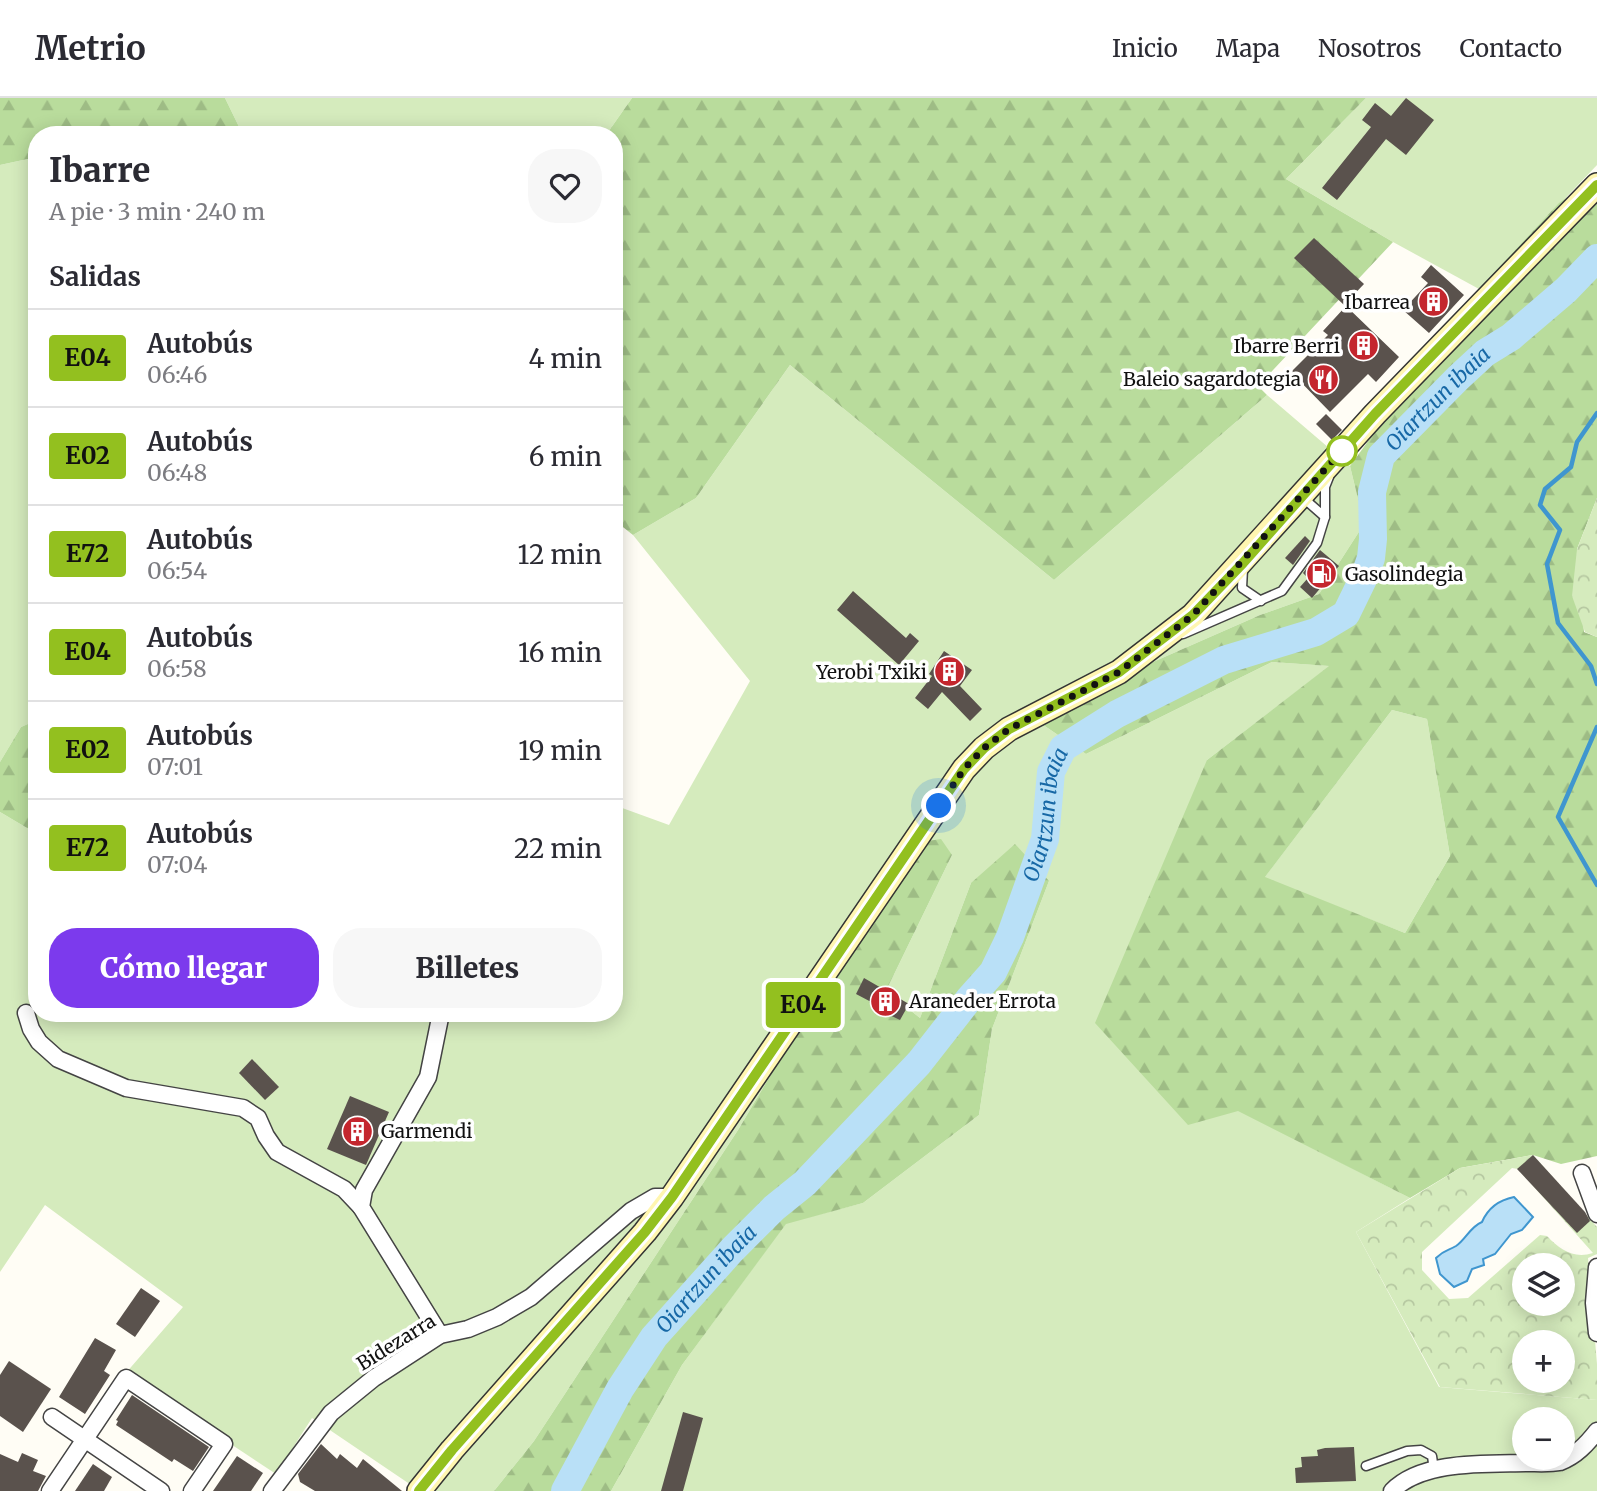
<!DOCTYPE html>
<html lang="es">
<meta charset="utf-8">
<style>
:root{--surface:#fff;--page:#f7f7f7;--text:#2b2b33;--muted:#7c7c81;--line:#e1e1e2;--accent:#7c3aed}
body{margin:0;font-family:Merriweather,serif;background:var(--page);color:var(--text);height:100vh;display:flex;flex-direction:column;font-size:26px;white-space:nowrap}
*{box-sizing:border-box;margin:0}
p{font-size:23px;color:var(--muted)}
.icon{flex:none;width:38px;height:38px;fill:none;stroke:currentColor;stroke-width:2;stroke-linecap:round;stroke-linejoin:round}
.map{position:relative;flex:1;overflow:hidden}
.drawer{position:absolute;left:28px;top:28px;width:595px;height:896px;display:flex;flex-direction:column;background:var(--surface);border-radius:28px;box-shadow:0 4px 18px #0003}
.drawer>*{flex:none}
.badge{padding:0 14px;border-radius:5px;font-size:24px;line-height:46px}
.buttons{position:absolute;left:1512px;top:1155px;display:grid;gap:14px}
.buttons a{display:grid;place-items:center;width:63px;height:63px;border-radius:50%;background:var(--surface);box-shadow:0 4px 18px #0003;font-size:35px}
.you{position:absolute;width:35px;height:35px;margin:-18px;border:5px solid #fff;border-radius:50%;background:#1a73e8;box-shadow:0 0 0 10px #1a73e833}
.map>.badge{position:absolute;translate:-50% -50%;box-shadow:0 0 0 4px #fff}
h2{padding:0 21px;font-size:26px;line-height:63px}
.round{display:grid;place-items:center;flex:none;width:74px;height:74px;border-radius:28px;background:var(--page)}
.summary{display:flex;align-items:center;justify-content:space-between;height:119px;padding:0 21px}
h1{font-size:33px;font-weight:800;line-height:52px}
.button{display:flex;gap:14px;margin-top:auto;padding:14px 21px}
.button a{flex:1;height:80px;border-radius:28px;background:var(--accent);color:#fff;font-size:28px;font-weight:800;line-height:80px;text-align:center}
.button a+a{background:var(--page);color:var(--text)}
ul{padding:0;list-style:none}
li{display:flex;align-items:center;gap:21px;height:98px;padding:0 21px;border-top:2px solid var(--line)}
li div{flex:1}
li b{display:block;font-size:26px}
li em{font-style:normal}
li .badge{min-width:77px;font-weight:700;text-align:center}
header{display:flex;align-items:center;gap:42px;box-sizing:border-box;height:98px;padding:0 35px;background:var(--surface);border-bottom:2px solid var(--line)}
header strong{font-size:33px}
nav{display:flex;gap:38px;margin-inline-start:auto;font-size:24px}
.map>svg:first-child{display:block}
.grass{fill:#d5ebbd;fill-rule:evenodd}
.forest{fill:url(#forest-firs);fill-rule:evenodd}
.park{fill:url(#park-crowns);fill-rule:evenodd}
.water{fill:#b9e0f7;stroke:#3f96cf;stroke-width:2}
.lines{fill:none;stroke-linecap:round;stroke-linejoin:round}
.stream{stroke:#3f96cf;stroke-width:4.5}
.river{stroke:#b9e0f7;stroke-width:28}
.building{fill:#5a524d}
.lane-casing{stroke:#444;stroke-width:11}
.street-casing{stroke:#444;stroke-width:19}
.secondary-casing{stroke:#333;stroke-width:26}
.lane{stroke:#fff;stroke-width:8}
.street{stroke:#fff;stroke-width:16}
.secondary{stroke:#fff6b0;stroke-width:23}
.line-casing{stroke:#fff;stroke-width:16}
.line{stroke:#93c01f;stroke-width:10}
.walk{stroke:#111;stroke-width:7;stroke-dasharray:0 12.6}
.stop-dot{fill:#fff;stroke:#93c01f;stroke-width:3.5}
.labels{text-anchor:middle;stroke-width:7;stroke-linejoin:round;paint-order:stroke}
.poi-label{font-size:19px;fill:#111;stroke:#fff;text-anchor:end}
.street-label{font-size:19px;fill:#111;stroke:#fff}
.water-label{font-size:21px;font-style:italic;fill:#1768a6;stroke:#fff}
</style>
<header>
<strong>Metrio</strong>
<nav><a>Inicio</a><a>Mapa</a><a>Nosotros</a><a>Contacto</a></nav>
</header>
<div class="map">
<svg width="1597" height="1393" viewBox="0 0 1597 1393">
<defs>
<pattern id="forest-firs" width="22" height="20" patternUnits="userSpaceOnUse" patternTransform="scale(1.75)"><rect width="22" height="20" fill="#b9dc9c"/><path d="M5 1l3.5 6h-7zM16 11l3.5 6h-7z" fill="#9ebc85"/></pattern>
<pattern id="park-crowns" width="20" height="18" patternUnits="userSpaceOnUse" patternTransform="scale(1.75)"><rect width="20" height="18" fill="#d5ebbd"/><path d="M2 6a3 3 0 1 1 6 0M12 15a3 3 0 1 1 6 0" fill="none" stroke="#b6c8a1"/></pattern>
</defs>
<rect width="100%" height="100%" fill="#fffdf5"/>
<g class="grass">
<polygon points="225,0 632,0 606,37 243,37"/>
<polygon points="1366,0 1597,0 1597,67 1479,191 1393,144 1286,81"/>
<polygon points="37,59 37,622 21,629 0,664 0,67"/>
<path d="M790,267L1054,482L1267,297L1350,368L1364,426L1319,496L1260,517L1030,618L1086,656L1272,564L1330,568L1207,662L1238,1012L1410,1100L1356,1134L1439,1289L1597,1302V1393H611L682,1267L786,1125L863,1105L979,1017L992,931L1049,783L971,785L920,920L886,893L952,757L908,746L738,1032L534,1343L494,1393H420L312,1320L276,1376L125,1276L183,1209L45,1107L0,1174V714L37,736V915H614V707L669,727L750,583L633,437L696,400ZM1524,1321H1563V1360H1524Z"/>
<polygon points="1392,612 1427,621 1450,758 1405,835 1264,780"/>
</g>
<g class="forest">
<polygon points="0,0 225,0 243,37 37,37 37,59 0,67"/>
<polygon points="632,0 1366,0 1286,81 1393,144 1258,288 1267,297 1054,482 790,267 696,400 633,437 614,422 614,37 606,37"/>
<path d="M1597,79V400L1577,451L1584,534L1597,539V1058L1561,1066L1533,1057L1460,1070L1410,1100L1238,1013L1188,1027L1095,925L1207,662L1329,568L1272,564L1086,656L1030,618L1260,517L1319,496L1364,426L1350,368L1479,191L1559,105ZM1392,612L1427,621L1450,758L1405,835L1265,779Z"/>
<polygon points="37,622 37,736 0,714 0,664 21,629"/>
<polygon points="941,741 952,757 886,893 920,920 971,785 1015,746 1049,783 992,931 979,1017 863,1105 786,1126 682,1267 611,1393 494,1393 534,1343 738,1032 908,746"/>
</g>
<g class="park">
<polygon points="1597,400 1597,539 1585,534 1572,498 1577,451"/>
<path d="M1533,1057L1597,1129V1156L1588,1160L1597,1266V1302L1440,1289L1356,1134L1460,1070ZM1512,1070L1518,1071L1593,1155C1574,1161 1560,1152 1547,1138L1540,1137L1468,1200L1449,1201L1422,1172V1154ZM1524,1167H1563V1206H1524ZM1524,1244H1563V1283H1524Z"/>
</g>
<path class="water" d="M1514,1099L1533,1119L1522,1132L1511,1136L1495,1156L1483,1161L1484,1167L1472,1171L1467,1183L1454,1189L1440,1176L1436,1160C1445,1151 1448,1153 1456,1148C1466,1141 1470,1129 1482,1124C1488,1110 1499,1102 1514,1099Z"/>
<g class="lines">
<g class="stream">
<polyline points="1597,315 1577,344 1571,369 1545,391 1540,407 1560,432 1547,466 1558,525 1591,568 1597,586"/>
<polyline points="1597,629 1558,719 1597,787"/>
</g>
<path class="river" id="s1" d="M565,1393L620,1291L654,1239L732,1152L774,1110L805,1085L919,965L969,901L993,874L1010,839L1045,741L1051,674L1063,650L1117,616L1224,562L1316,534L1346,516L1365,477L1371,460L1373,441L1372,394L1381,358L1458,280L1485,255L1511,239L1566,192L1597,160"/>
</g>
<g class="building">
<polygon points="1406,0 1434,22 1406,57 1386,41 1337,102 1322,90 1371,29 1362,22 1375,5 1391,18"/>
<polygon points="1314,140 1364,186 1344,207 1294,160"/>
<polygon points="1431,167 1464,197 1429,235 1403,212 1428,185 1421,179"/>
<polygon points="1346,208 1399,259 1376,284 1368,276 1330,314 1291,274 1328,237 1323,233"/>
<polygon points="1326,316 1342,332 1332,342 1316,326"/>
<polygon points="1305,438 1310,443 1293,467 1285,460"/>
<polygon points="1320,452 1339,468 1312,500 1300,489 1308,480 1303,475"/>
<polygon points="853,493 906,540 910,535 919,543 899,567 837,512"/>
<polygon points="944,553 972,572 960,588 982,611 970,623 942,594 928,611 915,600 932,578 929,576"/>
<polygon points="864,880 909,906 900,922 873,909 875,906 856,896"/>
<polygon points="252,961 279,989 265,1002 239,975"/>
<polygon points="350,998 389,1014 366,1067 327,1051"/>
<polygon points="1533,1057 1585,1114 1590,1123 1577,1135 1517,1071"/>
<polygon points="141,1190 160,1203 135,1239 116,1226"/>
<polygon points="95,1240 116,1252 104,1273 110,1277 85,1316 59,1299"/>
<polygon points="9,1263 51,1291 23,1334 0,1318 0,1277"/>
<polygon points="132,1297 209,1349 193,1373 174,1361 172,1364 116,1327 118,1323 116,1322"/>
<polygon points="683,1314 703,1320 683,1393 661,1393"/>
<polygon points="321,1346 337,1361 340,1356 357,1370 363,1361 402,1393 315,1393 300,1384 298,1376"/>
<polygon points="1354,1349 1356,1383 1296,1385 1295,1370 1302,1369 1301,1359 1318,1358 1317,1352 1325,1350"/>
<polygon points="22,1355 38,1362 33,1373 46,1378 38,1393 0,1393 0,1356 18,1364"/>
<polygon points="237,1358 263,1375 251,1393 213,1393"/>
<polygon points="93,1366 112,1379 104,1393 75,1393"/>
</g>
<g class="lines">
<defs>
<g id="lane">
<polyline points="1307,398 1309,405 1325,419"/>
<polyline points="1243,471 1242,490 1261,503"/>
<polyline points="1183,536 1282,493 1317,445 1325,419 1325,389 1329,379"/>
<polyline points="1366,1368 1407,1353 1421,1352 1432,1358 1434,1372"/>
</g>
<g id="street">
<polyline points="26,915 31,931 39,944 58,961 126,990 243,1010 258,1020 266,1038 277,1054 344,1091 361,1109"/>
<polyline points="1582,1075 1597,1116"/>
<polyline points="1597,1169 1594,1205 1597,1235"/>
<polyline points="440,1237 361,1109 364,1092 428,979 441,915"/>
<polyline points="52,1319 161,1393"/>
<polyline points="50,1393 126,1280 224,1346 192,1393"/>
<polyline points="272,1393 331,1315 374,1280 440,1237 468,1231 497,1219 531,1199 631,1113 655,1099 672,1099"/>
<path d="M1392,1393C1422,1362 1486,1366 1527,1365C1537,1365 1550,1366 1560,1364C1576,1358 1587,1346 1597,1333"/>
</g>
<polyline id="secondary" points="419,1393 452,1352 645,1134 672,1099 964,671 984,650 1009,631 1119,574 1193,517 1375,316 1597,87"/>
</defs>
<use href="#lane" class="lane-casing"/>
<use href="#street" class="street-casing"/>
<use href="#secondary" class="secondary-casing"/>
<use href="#lane" class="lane"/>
<use href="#street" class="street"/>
<use href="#secondary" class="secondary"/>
</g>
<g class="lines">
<defs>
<polyline id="line" points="419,1393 452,1352 645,1134 672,1099 964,671 984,650 1009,631 1119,574 1193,517 1243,465 1375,316 1597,87"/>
</defs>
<use href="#line" class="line-casing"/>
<use href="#line" class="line"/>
<polyline class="walk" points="939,708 964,671 984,650 1009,631 1119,574 1193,517 1348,346 1342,353"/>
</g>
<defs>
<symbol id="building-disc" viewBox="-11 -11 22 22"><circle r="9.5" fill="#c4262e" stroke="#fff"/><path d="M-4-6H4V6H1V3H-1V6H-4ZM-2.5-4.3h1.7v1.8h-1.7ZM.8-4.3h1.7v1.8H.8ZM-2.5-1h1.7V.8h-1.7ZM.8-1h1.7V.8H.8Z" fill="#fff"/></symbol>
<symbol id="restaurant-disc" viewBox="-11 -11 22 22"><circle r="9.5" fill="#c4262e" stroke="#fff"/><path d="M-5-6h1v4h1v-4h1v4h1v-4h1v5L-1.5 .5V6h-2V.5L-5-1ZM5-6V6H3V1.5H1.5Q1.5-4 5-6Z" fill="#fff"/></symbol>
<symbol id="fuel-disc" viewBox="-11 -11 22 22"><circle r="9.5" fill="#c4262e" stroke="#fff"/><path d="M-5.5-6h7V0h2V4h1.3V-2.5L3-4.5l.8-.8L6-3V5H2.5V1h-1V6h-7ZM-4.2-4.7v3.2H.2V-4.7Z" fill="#fff"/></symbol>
</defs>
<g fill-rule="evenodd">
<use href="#building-disc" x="1416" y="186" width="35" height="35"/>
<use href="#building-disc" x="1346" y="230" width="35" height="35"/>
<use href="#restaurant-disc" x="1306" y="264" width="35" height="35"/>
<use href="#fuel-disc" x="1304" y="458" width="35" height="35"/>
<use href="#building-disc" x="932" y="556" width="35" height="35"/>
<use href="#building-disc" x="868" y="886" width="35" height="35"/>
<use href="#building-disc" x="340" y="1016" width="35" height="35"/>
</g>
<circle class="stop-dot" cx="1342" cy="353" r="14"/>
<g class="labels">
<g class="poi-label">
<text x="1410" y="211">Ibarrea</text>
<text x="1340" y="255">Ibarre Berri</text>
<text x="1301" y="288">Baleio sagardotegia</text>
<text x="1345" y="483" text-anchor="start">Gasolindegia</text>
<text x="927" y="581">Yerobi Txiki</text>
<text x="909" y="910" text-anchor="start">Araneder Errota</text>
<text x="381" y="1040" text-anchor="start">Garmendi</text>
</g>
<g class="street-label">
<text transform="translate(396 1244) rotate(-32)" y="7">Bidezarra</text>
</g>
<g class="water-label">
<text dy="7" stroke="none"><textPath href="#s1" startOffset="1474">Oiartzun ibaia</textPath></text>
<text dy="7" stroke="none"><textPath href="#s1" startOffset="844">Oiartzun ibaia</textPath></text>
<text dy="7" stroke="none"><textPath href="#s1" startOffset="256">Oiartzun ibaia</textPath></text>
</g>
</g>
</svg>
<div class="buttons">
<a><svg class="icon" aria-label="layers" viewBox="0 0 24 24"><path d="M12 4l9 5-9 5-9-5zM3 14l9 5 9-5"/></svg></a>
<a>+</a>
<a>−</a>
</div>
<div class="you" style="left:939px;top:708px"></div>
<b class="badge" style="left:803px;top:907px;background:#93c01f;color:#111">E04</b>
<section class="drawer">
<div class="summary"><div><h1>Ibarre</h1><p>A pie · 3 min · 240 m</p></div><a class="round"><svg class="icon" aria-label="heart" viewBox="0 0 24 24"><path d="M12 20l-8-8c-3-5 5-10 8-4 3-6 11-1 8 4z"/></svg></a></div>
<h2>Salidas</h2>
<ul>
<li><span class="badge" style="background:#93c01f;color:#111">E04</span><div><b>Autobús</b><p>06:46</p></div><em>4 min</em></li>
<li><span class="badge" style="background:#93c01f;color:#111">E02</span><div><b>Autobús</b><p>06:48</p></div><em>6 min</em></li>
<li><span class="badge" style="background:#93c01f;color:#111">E72</span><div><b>Autobús</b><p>06:54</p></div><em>12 min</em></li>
<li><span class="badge" style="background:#93c01f;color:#111">E04</span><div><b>Autobús</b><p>06:58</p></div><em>16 min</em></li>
<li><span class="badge" style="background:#93c01f;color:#111">E02</span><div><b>Autobús</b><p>07:01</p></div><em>19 min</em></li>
<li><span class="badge" style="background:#93c01f;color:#111">E72</span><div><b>Autobús</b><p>07:04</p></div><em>22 min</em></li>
</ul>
<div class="button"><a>Cómo llegar</a><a>Billetes</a></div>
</section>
</div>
